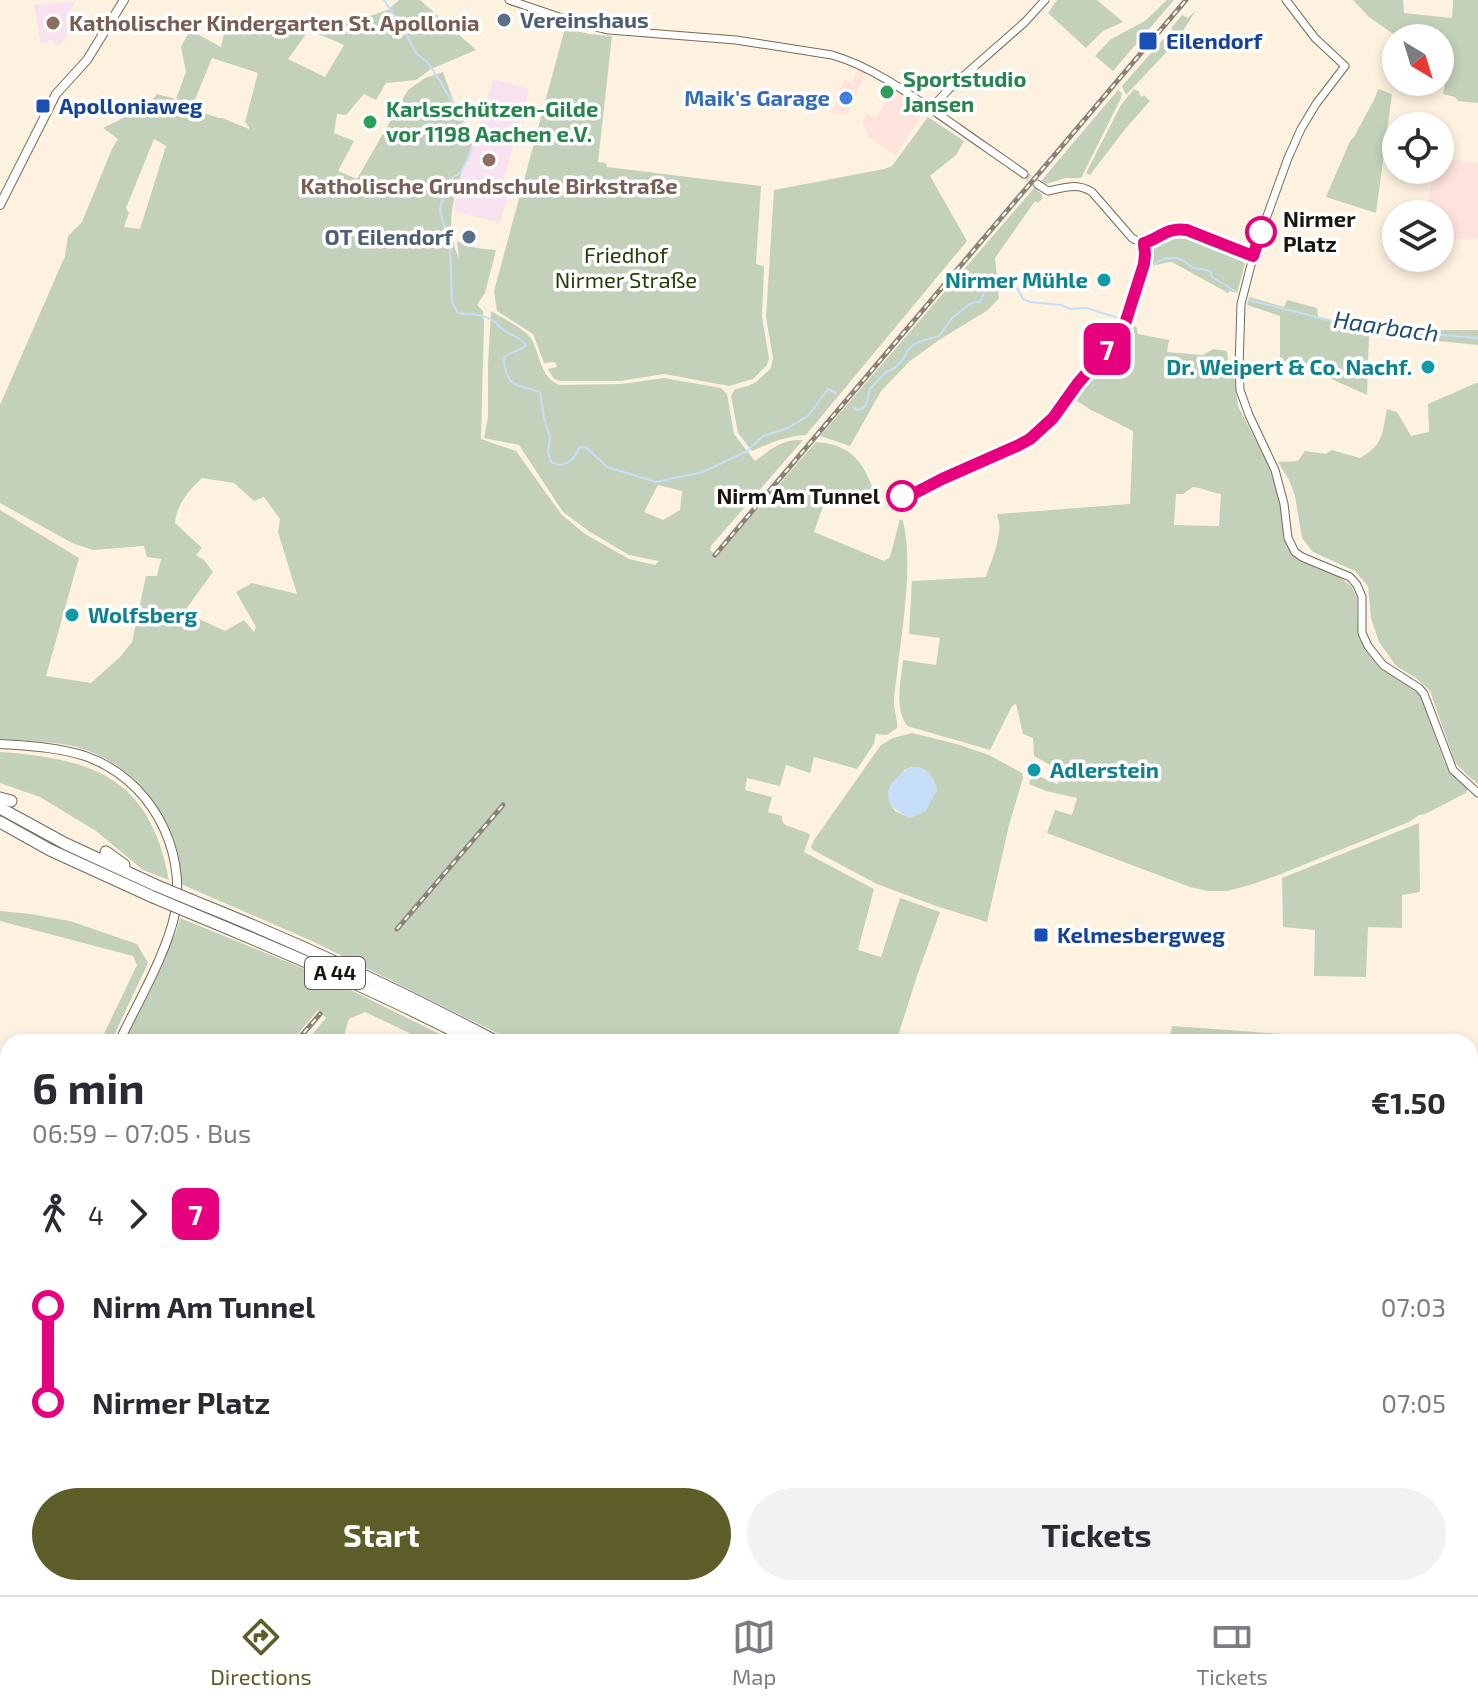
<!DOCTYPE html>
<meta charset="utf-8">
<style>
:root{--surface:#fff;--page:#f2f2f3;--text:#2b2b33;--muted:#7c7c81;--line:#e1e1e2;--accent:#5d5d29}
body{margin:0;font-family:"Exo 2",sans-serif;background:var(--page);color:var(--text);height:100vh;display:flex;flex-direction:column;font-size:30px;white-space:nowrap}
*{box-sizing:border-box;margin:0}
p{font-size:26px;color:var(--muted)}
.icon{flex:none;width:44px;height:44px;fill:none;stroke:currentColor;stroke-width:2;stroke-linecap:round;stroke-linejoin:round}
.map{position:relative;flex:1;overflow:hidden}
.side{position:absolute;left:0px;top:1034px;width:1478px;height:562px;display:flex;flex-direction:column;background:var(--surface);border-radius:24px 24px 0 0;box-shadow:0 4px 12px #0003}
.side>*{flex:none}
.badge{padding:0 16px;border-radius:12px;font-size:28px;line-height:52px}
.needle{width:52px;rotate:142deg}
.tools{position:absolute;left:1382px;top:24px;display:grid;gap:16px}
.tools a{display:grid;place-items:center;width:72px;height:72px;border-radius:50%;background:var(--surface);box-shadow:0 4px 12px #0003;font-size:40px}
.map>.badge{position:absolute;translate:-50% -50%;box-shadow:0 0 0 4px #fff}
.legs{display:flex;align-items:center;gap:12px;height:88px;padding:0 32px;font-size:26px}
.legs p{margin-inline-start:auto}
.overview{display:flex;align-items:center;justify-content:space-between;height:136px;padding:0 32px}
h1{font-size:44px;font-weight:700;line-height:60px}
.cta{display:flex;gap:16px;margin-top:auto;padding:16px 32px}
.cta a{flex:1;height:92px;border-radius:48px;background:var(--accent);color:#fff;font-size:32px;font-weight:700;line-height:92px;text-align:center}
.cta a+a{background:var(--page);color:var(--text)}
ul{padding:0 32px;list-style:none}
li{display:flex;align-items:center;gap:28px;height:96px;font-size:30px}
li i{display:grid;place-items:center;width:12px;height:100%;margin:0 10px;background:currentColor}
li i::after{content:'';width:20px;height:20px;margin:-10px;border:6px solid;border-radius:50%;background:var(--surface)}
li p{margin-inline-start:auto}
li:first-child i{background:linear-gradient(#0000 50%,currentColor 0)}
li:last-child i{background:linear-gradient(currentColor 50%,#0000 0)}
.menu{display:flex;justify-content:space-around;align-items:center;height:112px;border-top:2px solid var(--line);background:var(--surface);font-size:22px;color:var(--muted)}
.menu a{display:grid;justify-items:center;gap:4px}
.menu .on{color:var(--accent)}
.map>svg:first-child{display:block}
.commercial{fill:#fde3dc}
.education{fill:#f8e2f0}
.green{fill:#c4d1ba;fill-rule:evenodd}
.water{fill:#c7def8}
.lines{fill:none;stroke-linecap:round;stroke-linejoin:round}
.stream{stroke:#c7def8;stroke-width:2}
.tertiary-tunnel{stroke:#dbd1c0;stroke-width:7;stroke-dasharray:7 3.5;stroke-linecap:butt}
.tertiary-casing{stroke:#736a59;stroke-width:9}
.secondary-casing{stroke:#736a59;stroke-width:10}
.motorway-casing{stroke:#736a59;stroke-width:13}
.tertiary{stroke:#fff;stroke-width:7}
.secondary{stroke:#fff;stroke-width:8}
.motorway{stroke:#fff;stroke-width:11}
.rail-casing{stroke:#898275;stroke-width:5}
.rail{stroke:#fff;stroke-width:2;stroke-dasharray:6;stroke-linecap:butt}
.motorway-bridge-casing{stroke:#736a59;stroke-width:13;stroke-linecap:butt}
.motorway-bridge{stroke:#fff;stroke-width:11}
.line-1-casing{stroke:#fff;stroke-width:18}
.line-1{stroke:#e6007e;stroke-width:12}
.service-dot{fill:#5c6f8a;stroke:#fff;stroke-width:3}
.education-dot{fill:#8d6e63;stroke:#fff;stroke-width:3}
.transit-dot{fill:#1a4fb4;stroke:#fff;stroke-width:3}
.leisure-dot{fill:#2e9e5b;stroke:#fff;stroke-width:3}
.shop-dot{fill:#3f7fe0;stroke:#fff;stroke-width:3}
.stop-1-dot{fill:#fff;stroke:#e6007e;stroke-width:4}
.culture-dot{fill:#0f9aa8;stroke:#fff;stroke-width:3}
.labels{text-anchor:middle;stroke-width:7;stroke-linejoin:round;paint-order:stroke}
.shield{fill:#fff;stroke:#5f5c57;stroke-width:2}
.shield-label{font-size:20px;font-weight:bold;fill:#1a160f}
.service-label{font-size:22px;font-weight:bold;fill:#4e5e75;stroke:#fff;text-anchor:start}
.education-label{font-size:22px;font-weight:bold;fill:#785e54;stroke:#fff;text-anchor:start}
.transit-label{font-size:22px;font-weight:bold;fill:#164399;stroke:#fff;text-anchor:start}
.leisure-label{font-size:22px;font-weight:bold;fill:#27864d;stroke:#fff;text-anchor:start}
.shop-label{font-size:22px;font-weight:bold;fill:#366cbe;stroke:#fff;text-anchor:end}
.stop-label{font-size:22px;font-weight:bold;fill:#1a160f;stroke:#fff;text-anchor:start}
.park-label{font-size:22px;fill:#243e06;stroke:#fff}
.culture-label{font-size:22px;font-weight:bold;fill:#0d838f;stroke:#fff;text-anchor:end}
.water-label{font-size:24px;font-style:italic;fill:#224c76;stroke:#fff}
</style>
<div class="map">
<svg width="1478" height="1595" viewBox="0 0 1478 1595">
<rect width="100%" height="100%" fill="#fdf2df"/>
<g class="commercial">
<polygon points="858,68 866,72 848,114 832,112 844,79 853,82"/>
<polygon points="894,91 924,111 896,155 868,137 865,125 862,123 867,114 875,118"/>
<polygon points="1440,158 1478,163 1478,239 1440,240 1440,214 1427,214 1433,170 1440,170"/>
</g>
<g class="education">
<polygon points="76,1 65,20 75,26 58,46 50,39 48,42 41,44 34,5"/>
<polygon points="493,79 529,89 504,179 510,188 500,223 454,211 458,185 475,140"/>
</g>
<g class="green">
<path d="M399,0H420L476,50L431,69L416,80L386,83L376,100L364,94L346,115L337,114L334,133L354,141L338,171L357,179L408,90L425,78L443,72L459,117L474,140C460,177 440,220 459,258L457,241C470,248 482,249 496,250L485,293L477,305L483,311L484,324L481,439L516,451L561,514L585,534L629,559L655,565L659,561L629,555L590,532L563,512L519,445L484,438L488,417V364L491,311C501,317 523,328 530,337C541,353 539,378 560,385L621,384L664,378L721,388L727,394L734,434L755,461C772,449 780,439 803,440L711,546L710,550L717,556L816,442C854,445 865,464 876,498V501L873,502L851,499L829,489L814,532L884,561L890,557L900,519L903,521C913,561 903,624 898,665C897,678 894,691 894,703C894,712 898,719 897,728L887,735L876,734L874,744L857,769L814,757L810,773L786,765L780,786L747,778L745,790L772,797L768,812L782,816V821L785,825L808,833L810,835L804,852L874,889L858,950L881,957L900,898L940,912L917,976L896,1042H515L312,941L181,884C179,826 143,770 86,750C59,740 29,742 0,739V510L79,558L46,676L91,683L120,657L132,642L146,576H157L161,559L147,557L144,546L93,550L72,543L0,503V405L65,256L68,236L82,222L112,149L118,139L103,128L147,106L157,94L176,99L186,72L181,47L190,30L221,47L227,19L274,21L289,25L363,18L388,10ZM309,30L344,45L325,77L288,59ZM212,58L258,73L245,122L249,127V129L222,118H219L191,109ZM154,139L166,146L140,229L124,227L129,213L126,208ZM202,478L234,483L254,501L264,497L280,519L278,532L297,594L252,583L236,592L256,627L254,632L244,620L225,631L184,612L213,572L204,560L196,555L202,548L175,523C177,504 188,491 202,478ZM658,485L682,491L680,510L663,520L644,512Z"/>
<polygon points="1057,0 1097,0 1123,22 1103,31 1086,48 1048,13"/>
<polygon points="1167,0 1174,0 1113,71 1095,56 1111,39 1145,21"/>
<polygon points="1353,0 1403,0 1404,13 1452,18 1453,0 1478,0 1478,103 1458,101 1455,97 1443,94 1446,77 1440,76 1440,38 1403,38 1404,28 1402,28 1399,38 1369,17"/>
<polygon points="1196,10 1176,42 1126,95 1122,86 1172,29 1172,27 1182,15 1188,18"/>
<polygon points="565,28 589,34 612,36 598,162 606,163 607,167 761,186 756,264 764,266 762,317 769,358 767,365 753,379 729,386 664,374 620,381 560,381 554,379 548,369 557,367 555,362 544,363 533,334 497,311 494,291"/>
<polygon points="1134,89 1140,92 1139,94 1142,97 1144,95 1150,101 1126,128 1090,175 1086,173 1121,105"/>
<polygon points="1378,89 1392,94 1376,213 1326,197 1350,141 1354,137 1375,98"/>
<polygon points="1118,90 1122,93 1121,98 1081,178 1066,178 1046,184 1041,181"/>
<path d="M928,117L964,141L956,155L930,176L967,241L806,435C786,436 770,443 752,451L738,433L731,396L735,389L748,386L756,382L771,368L773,358L766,317L774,190L884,169L892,166Z"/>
<polygon points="1035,187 1042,195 1042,199 1038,203 1035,201 995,258 999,298 988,310 939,340 910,361 881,391 850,446 820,436"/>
<path d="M1174,233L1186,234L1242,257L1241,260L1245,264L1237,293L1230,291L1228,293L1172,262C1164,262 1156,267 1149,264L1153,253L1150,252C1155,241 1163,237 1174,233Z"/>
<polygon points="1249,297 1284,307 1287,300 1317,308 1318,317 1378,330 1478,330 1478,345 1369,334 1367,395 1316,372 1280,363 1280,316 1247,305"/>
<path d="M1136,326L1138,334L1169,340L1167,352L1203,355L1213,349L1227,351L1228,361L1232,363L1225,374L1234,376L1238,406L1268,464L1276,484L1282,504L1286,539L1301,560L1340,577L1352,587L1357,598L1358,634L1365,649L1380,668L1416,691L1421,696L1445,763L1450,772L1468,789L1466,793L1425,814L1419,815L1409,822L1281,874L1250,885L1227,891H1208L1190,887L1047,833L1055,810L1072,815L1077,798L1046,791L1029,784L1032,773L1057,784L1065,773L1034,756L1033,738L1023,734L1016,704L1012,706L990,750L907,726C894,707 901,682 903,660L936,665L940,638L909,634L912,581L986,577C991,561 1005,530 997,516L998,514L1130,504L1133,431L1091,410L1074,399C1089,373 1113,355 1128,329ZM1193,487C1203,488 1210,492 1221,494L1219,526L1174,525L1176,494H1183Z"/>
<path d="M1476,383H1478V784L1466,774L1455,762L1430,691L1416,678L1396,666L1379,642L1371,618L1368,586L1355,571L1313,552L1302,538L1295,496L1289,480L1278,462L1298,461L1305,451L1326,454L1332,450L1360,458C1384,444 1382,434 1387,409L1397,412L1411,436L1429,432L1428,404Z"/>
<path d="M912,733L957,744L989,755L1022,773L1023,778L1009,825L987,922L936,906L877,884L813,850L811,847L814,840L881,745L893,738ZM911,767C924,767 929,771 935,783L910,818L895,811L890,803L904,770Z"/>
<path d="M0,752C95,759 150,778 169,880L143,870L96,831L40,797L0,783Z"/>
<polygon points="1419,823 1420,892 1402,895 1402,928 1368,927 1366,977 1314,976 1315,930 1283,927 1282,878"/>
<polygon points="0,911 31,914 70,921 137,944 148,963 111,1042 100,1042 137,965 133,956 0,921"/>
<polygon points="180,918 322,976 456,1042 428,1042 365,1012 349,1019 342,1042 306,1042 326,1018 318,1010 291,1042 124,1042 176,932"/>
<polygon points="1172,1026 1282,1034 1281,1040 1249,1039 1248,1042 1142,1041 1144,1034 1170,1036"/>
<polygon points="8,1266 8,1375 0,1384 0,1267"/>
<polygon points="8,1425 8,1588 349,1588 347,1595 0,1595 0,1434"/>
</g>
<path class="water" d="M911,767C927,767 933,774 937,790L926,811L910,818C878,804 883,783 911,767Z"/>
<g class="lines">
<g class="stream">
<path d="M384,0L402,26L416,53L428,63L440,81L472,137V145L468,159L460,173L450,179L446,185L440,209L445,230L450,241L452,302L458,313C471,315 483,313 495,322C499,325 501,329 505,331C513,337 520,336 526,345C520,352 509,351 504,358C505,387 517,385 540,392L544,418L550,437L548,452L551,462C565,470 574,459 580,447L587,448L607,467L656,482L703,472L747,451L763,436L788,428L808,416L828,389L836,393"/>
<polyline points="1249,300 1360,328 1478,338"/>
<path d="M1132,315C1143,295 1139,265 1165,259C1178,255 1184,261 1193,268L1207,270L1211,272L1212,277L1235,291"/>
<polyline points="853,407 857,410 862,409 866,405 870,389 886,372 894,369 904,358 907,351 915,343 939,336 952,318 971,303 980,302 986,288 991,283 1011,285 1018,289 1023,299 1030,302 1061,305 1071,309 1086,308 1122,319"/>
<polyline points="244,1588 249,1595"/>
<polyline points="322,1588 322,1595"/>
<polyline points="674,1595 680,1588"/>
</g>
<polyline class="tertiary-tunnel" points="1024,174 1037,184"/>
<defs>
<g id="tertiary">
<path d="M509,0L571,21L609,30L736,40L832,55C879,69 917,100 957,127C979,143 1002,158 1024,174"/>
<polyline points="1286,0 1315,38 1345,66 1316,104 1301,129 1288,158 1255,249 1241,304 1239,367 1240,390 1249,415 1275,470 1284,504 1288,538 1295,552 1302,557 1350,577 1357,585 1362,597 1362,633 1368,646 1383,665 1419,688 1424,694 1453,770 1478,793"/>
<polyline points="931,108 950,88 1025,22 1045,0"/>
<path d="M1037,184L1048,191C1065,188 1076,182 1092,192L1132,238C1150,250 1161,229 1180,229C1196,230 1236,250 1253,256"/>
</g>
<g id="secondary">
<polyline points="0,205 56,94 87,60 124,0"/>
<path d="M0,744C29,746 57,747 85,756C149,778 187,847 175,913C167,953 137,1004 119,1042"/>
<polyline points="1470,1129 1478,1124"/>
<polyline points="0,1252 8,1252"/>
</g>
<g id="motorway">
<polyline points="0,798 11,801"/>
<polyline points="0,808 66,844 155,885"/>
<polyline points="0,822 50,850 153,897"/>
<polyline points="106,852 124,865"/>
<path d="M191,900C296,942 397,989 497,1042"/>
<path d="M191,913C287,953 382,993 475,1042"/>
<polyline points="1092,1588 1097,1595"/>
<polyline points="1110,1588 1115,1595"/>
</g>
</defs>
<use href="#tertiary" class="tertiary-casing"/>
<use href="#secondary" class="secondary-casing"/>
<use href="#motorway" class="motorway-casing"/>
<use href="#tertiary" class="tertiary"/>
<use href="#secondary" class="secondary"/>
<use href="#motorway" class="motorway"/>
<defs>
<g id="rail">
<polyline points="715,555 1186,0"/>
<polyline points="397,929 503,805"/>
<polyline points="296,1042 320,1014"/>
<polyline points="0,1391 8,1382"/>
</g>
</defs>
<use href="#rail" class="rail-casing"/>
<use href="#rail" class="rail"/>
<defs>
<g id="motorway-bridge">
<polyline points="155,885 191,900"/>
<polyline points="153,897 191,913"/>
</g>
</defs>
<use href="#motorway-bridge" class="motorway-bridge-casing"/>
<use href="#motorway-bridge" class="motorway-bridge"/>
</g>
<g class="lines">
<defs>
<path id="line-1" d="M902,496L917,492L942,479L1019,445L1030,439L1053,418L1078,383L1115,341L1124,327L1144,264L1145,254L1144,243C1161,238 1166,227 1187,230L1253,256L1261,232"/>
</defs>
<use href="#line-1" class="line-1-casing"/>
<use href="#line-1" class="line-1"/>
</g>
<g class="service-dot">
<circle cx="504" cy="20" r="8"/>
<circle cx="469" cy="237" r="8"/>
</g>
<g class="education-dot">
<circle cx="53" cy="23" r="8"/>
<circle cx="489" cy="160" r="8"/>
</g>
<g class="transit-dot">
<rect x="1138" y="31" width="20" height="20" rx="4"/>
<rect x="35" y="98" width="16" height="16" rx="4"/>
<rect x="1033" y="927" width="16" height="16" rx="4"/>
</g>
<g class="leisure-dot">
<circle cx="887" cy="92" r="8"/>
<circle cx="370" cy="122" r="8"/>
</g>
<circle class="shop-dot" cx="846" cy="98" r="8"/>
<g class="stop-1-dot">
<circle cx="1261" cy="232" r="14"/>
<circle cx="902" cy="496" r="14"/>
</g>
<g class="culture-dot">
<circle cx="1104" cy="280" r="8"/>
<circle cx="1428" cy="367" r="8"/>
<circle cx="72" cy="615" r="8"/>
<circle cx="1034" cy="770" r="8"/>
</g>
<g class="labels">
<rect class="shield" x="305" y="957" width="60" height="32" rx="6"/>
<g class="shield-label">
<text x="335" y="980">A 44</text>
</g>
<g class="service-label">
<text x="520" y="28">Vereinshaus</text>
<text x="453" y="245" text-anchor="end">OT Eilendorf</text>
</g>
<g class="education-label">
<text x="69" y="31">Katholischer Kindergarten St. Apollonia</text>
<text x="489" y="194" text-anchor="middle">Katholische Grundschule Birkstraße</text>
</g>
<g class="transit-label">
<text x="1166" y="49">Eilendorf</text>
<text x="59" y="114">Apolloniaweg</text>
<text x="1057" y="943">Kelmesbergweg</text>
</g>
<g class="leisure-label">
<text x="903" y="87">Sportstudio<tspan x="903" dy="25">Jansen</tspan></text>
<text x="386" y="117">Karlsschützen-Gilde<tspan x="386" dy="25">vor 1198 Aachen e.V.</tspan></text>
</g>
<g class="shop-label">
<text x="830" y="106">Maik's Garage</text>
</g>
<g class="stop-label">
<text x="1283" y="227">Nirmer<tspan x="1283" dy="25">Platz</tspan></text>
<text x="880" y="504" text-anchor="end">Nirm Am Tunnel</text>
</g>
<g class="park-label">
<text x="626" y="263">Friedhof<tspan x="626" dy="25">Nirmer Straße</tspan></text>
</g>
<g class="culture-label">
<text x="1088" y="288">Nirmer Mühle</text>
<text x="1412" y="375">Dr. Weipert &amp; Co. Nachf.</text>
<text x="88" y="623" text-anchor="start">Wolfsberg</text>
<text x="1050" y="778" text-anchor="start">Adlerstein</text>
</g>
<g class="water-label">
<text transform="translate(1386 327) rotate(8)" y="8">Haarbach</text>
</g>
</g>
</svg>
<div class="tools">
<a><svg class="needle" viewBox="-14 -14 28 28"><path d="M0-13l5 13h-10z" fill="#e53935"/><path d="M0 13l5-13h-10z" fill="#7c7c81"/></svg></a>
<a><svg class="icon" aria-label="locate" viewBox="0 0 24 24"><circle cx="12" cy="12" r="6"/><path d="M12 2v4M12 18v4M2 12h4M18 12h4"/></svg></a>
<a><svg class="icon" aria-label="layers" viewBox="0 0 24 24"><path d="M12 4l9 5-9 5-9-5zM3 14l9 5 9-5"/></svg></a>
</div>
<b class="badge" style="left:1107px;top:349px;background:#e6007e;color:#fff">7</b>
<section class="side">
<div class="overview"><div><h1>6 min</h1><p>06:59 – 07:05 · Bus</p></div><b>€1.50</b></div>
<div class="legs"><svg class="icon" aria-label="walk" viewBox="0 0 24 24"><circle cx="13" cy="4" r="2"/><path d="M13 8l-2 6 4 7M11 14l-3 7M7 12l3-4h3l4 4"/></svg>4<svg class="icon" aria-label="forward" viewBox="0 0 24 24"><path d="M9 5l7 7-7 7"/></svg><b class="badge" style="background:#e6007e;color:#fff">7</b></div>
<ul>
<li><i style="color:#e6007e"></i><b>Nirm Am Tunnel</b><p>07:03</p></li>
<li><i style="color:#e6007e"></i><b>Nirmer Platz</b><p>07:05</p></li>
</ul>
<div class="cta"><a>Start</a><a>Tickets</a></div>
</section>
</div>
<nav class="menu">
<a class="on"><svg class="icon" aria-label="directions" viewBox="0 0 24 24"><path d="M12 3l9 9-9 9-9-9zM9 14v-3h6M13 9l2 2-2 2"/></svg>Directions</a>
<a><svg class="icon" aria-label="map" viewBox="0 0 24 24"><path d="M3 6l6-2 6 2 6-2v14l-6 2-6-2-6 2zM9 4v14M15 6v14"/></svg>Map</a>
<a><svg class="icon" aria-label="tickets" viewBox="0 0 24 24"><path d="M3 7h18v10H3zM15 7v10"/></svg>Tickets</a>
</nav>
